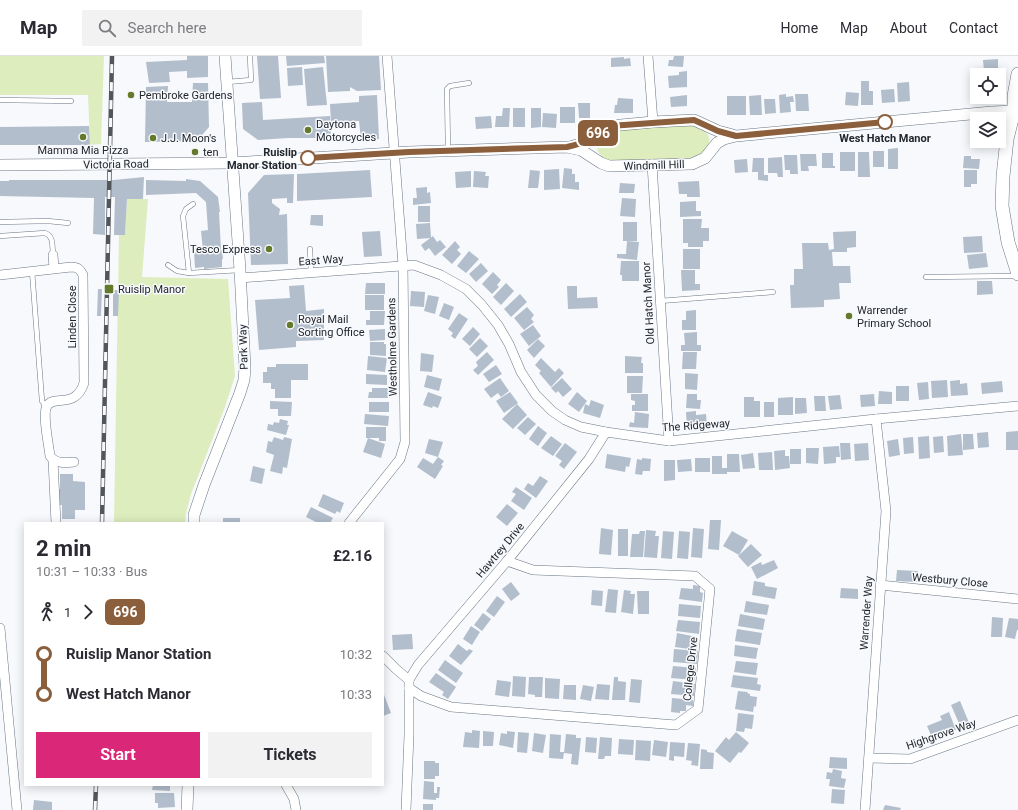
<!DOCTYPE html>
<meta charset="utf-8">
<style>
:root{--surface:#fff;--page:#f2f2f3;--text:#2b2b33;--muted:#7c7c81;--line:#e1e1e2;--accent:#db2777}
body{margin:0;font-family:Roboto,sans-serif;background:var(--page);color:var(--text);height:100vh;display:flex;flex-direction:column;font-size:15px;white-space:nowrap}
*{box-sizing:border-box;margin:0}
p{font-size:13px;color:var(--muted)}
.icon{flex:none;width:22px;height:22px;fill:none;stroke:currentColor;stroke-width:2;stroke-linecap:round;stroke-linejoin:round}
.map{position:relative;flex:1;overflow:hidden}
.sheet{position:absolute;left:24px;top:466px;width:360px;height:264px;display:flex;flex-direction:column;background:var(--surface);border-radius:0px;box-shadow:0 2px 10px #0003}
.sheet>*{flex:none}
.badge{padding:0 8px;border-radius:6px;font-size:14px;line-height:26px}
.tools{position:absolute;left:970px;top:12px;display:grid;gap:8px}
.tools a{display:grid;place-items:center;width:36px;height:36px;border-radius:0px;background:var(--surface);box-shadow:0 2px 10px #0003;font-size:20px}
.map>.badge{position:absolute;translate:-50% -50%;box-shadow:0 0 0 2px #fff}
.legs{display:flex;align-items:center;gap:6px;height:44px;padding:0 12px;font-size:13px}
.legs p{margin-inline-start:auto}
.head{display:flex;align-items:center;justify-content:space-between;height:68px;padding:0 12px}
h1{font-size:22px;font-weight:700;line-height:30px}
.cta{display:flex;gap:8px;margin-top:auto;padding:8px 12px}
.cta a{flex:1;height:46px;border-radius:0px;background:var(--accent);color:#fff;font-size:16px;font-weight:700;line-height:46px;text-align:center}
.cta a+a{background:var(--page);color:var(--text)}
ul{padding:0 12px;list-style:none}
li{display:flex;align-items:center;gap:14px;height:40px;font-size:15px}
li i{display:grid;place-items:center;width:6px;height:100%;margin:0 5px;background:currentColor}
li i::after{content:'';width:10px;height:10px;margin:-5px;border:3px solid;border-radius:50%;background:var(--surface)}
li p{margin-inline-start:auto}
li:first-child i{background:linear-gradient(#0000 50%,currentColor 0)}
li:last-child i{background:linear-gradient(currentColor 50%,#0000 0)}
header{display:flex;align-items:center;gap:24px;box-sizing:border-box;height:56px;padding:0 20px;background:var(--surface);border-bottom:1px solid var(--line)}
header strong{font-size:19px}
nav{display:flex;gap:22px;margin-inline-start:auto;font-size:14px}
.search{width:280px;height:36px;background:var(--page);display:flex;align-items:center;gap:10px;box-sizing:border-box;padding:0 14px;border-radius:0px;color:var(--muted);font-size:15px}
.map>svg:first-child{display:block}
.green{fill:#ddedbe}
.building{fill:#b2becc}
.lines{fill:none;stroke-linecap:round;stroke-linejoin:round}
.service-casing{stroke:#6a7683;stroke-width:5.5}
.minor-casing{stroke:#6a7683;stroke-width:10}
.tertiary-casing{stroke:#6a7683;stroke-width:12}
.secondary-casing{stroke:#6a7683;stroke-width:14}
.service{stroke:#fff;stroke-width:4.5}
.minor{stroke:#fff;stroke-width:9}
.tertiary{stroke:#fff;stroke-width:11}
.secondary{stroke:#fff;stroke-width:13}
.rail-casing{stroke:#52565b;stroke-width:4.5}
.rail{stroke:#f7f9fc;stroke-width:3;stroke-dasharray:9;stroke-linecap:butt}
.line-1-casing{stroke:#fff;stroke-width:9}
.line-1{stroke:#8b5e3c;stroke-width:6}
.poi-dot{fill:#64792a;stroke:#f7f9fc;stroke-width:1.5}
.stop-1-dot{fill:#fff;stroke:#8b5e3c;stroke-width:2}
.labels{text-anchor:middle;stroke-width:3;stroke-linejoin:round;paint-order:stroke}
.poi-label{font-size:11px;fill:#22272d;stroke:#f7f9fc;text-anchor:start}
.stop-label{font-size:11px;font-weight:bold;fill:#22272d;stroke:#f7f9fc}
.street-label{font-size:11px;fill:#22272d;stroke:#f7f9fc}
</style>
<header>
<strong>Map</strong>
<div class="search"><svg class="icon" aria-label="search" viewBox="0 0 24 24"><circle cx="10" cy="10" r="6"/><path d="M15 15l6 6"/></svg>Search here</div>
<nav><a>Home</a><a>Map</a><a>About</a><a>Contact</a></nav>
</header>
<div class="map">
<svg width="1018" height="754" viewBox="0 0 1018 754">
<rect width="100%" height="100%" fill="#f7f9fc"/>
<g class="green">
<polygon points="0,0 104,0 101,88 90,89 88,39 0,39"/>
<path d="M689,68C695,70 702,71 706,76C716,88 702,101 691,103L609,106C592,94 593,86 609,73Z"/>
<polygon points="127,143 148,143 142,221 228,223 235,320 225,351 191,438 186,458 185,467 114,467 119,179 125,179"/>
</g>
<g class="building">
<polygon points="187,0 208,0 208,21 187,22 187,15 169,16 170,26 149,27 146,6 187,4"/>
<polygon points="257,0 278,0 281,42 260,43"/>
<polygon points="286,0 324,0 325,7 287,10"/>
<polygon points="326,0 379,0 381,34 357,35 350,31 350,35 328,36"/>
<polygon points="674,0 684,0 683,11 668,10 669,4 673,4"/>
<polygon points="624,1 624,3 630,2 631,10 611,11 611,2"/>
<polygon points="998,3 998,14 984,15 983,4"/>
<polygon points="302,11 303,29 288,30 287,12"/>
<polygon points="323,11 327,49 307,50 304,13"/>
<polygon points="687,15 687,31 669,32 668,20 679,19 679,16"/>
<polygon points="861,25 869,25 869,35 873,35 873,49 861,49"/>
<polygon points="909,26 910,45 898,46 897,27"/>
<polygon points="193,27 208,27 209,71 197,85 145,86 146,31 168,30 167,46 192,46"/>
<rect x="970" y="32" width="7" height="10"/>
<polygon points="894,33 895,46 882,47 881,34"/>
<polygon points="846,36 859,37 858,50 845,49"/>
<polygon points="786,38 786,41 793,40 794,46 790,46 791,56 780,57 779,39"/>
<polygon points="795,38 808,38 809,55 796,55"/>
<polygon points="377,39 379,83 361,84 359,65 331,67 330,48 359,46 359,40"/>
<polygon points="687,39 687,50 671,51 670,41"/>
<polygon points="761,39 762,59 750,59 749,40"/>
<rect x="727" y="40" width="19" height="19"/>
<polygon points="980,41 990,41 990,44 979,44"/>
<polygon points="618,42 633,43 633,57 614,57 615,49 617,49"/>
<polygon points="764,43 775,43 776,57 765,58"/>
<polygon points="262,46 263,64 330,60 331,82 288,82 258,84 243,73 242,47"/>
<polygon points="578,47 590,47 590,62 579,62"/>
<rect x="560" y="51" width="15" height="16"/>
<polygon points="503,52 510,52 509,71 495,71 496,60 502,60"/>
<rect x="513" y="52" width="12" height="19"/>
<polygon points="531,52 541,52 541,71 531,72"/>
<polygon points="543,57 557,58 556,72 542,71"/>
<polygon points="491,60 492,72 476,73 475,61"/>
<polygon points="89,70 90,89 0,89 0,71"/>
<polygon points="898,92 898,113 888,113 888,93"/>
<rect x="873" y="95" width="11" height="16"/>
<rect x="840" y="96" width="15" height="19"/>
<polygon points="858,96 869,96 870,121 858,121"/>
<polygon points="822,97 833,97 833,110 835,110 835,112 822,112"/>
<polygon points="800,98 816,98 817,110 808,110 809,115 801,115"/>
<polygon points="784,99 797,99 798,118 790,118 790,114 785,114"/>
<polygon points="964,100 971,100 971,103 980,103 979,113 963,112"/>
<polygon points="782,101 783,121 778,121 777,117 768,117 768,102"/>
<polygon points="753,102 764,102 764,119 768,119 768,125 758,124 758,116 752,116"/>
<polygon points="747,103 748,116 735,117 734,104"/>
<polygon points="564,112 572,113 572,118 575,118 575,126 579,126 579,134 562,132"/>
<polygon points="559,113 560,133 544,134 544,114"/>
<polygon points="370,114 372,141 297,145 297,118"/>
<polygon points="530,114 540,115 538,132 528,132"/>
<polygon points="964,114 977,114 977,128 971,128 971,131 964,131"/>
<polygon points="471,115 471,131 456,132 455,116"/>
<polygon points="474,115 486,116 485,120 489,120 488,132 473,131"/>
<polygon points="294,118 293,147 287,147 287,142 272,143 272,147 280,153 279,159 287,158 288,208 251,209 248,137 264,119"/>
<polygon points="144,121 143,143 127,143 125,179 114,179 115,141 105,141 105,179 93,178 94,142 0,140 0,125 9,125 9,124 114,124"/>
<polygon points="186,123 200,125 218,141 220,156 219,156 221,194 222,194 223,203 222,203 222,211 204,213 204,211 195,212 194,196 203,195 201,175 208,174 206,146 196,137 146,139 146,124 186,125"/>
<polygon points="699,125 700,141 687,141 687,138 679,138 678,126"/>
<polygon points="620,127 635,128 634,137 619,137"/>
<polygon points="427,131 427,137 430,136 431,147 413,149 413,142 417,142 416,132"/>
<polygon points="622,142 636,143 635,161 620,160"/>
<polygon points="696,145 696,155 701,155 701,160 680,161 680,146"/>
<rect x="418" y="150" width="12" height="16"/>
<polygon points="311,159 323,159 323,170 310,169"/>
<polygon points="683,163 702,163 701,172 709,172 709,185 703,185 703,191 688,191 688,187 683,187"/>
<rect x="623" y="166" width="14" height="19"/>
<polygon points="430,167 431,182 417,183 416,168"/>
<polygon points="380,175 382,200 364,201 362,176"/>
<polygon points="856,175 856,191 847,192 847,196 832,196 833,210 850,210 851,227 839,227 840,243 824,244 824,251 791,252 790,229 794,229 794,213 803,213 802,187 828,187 829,194 834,193 833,176"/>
<polygon points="433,180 437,186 440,184 446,191 435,200 429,192 425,195 421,189"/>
<polygon points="982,180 983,196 964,197 963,181"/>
<polygon points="455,185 460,191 457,194 461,198 452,208 442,199"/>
<polygon points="627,185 639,186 637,204 617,202 617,198 626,198"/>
<rect x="683" y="193" width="17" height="20"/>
<polygon points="469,195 479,203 466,217 457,210"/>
<polygon points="986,197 988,211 969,213 967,199"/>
<polygon points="621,205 639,205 639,225 622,225 622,219 620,219"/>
<polygon points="481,207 488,215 476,226 469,218"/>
<polygon points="681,214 695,214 695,228 700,228 700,234 682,235"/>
<polygon points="493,216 501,224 497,229 499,231 492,238 482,228"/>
<polygon points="977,225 992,225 993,238 977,239"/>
<polygon points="366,227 385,227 385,238 365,238"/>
<polygon points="506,227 514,235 501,249 493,241"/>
<polygon points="304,229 306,255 324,253 324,284 296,285 296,291 259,294 255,244 290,242 289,230"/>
<polygon points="567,230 577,230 577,242 597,241 598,252 568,253"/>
<polygon points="98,233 102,233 101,260 97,260"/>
<polygon points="113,234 119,234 118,260 113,260"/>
<polygon points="411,235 425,236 424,251 410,250"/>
<polygon points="520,238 527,246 511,261 504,253"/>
<rect x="365" y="239" width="19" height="15"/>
<polygon points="428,239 439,241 435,258 424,255"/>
<polygon points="444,247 454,251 449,264 439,260"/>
<polygon points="527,251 534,259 531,263 534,266 524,274 514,262"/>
<polygon points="696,254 696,274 682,274 682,264 686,264 686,255"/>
<polygon points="370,255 385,255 384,269 366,269 366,264 370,264"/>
<polygon points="459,257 468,263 455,283 451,280 453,277 448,273"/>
<polygon points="533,269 541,280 529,290 520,278"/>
<polygon points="473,271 480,278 470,290 462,283"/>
<polygon points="385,273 385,284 370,285 369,274"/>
<polygon points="697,276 697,289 701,289 701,295 681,295 681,289 685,289 684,277"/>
<polygon points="480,282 488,290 477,301 469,293"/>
<polygon points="538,283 545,290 534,302 527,294"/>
<polygon points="370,286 384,286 384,288 386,288 386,300 370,299"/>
<polygon points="487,296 494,304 478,319 473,314 478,310 476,306"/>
<polygon points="683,296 697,296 696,313 682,313"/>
<polygon points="421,297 434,299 432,316 420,315"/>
<polygon points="368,300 387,302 385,316 367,314"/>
<polygon points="625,300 642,301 641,307 643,307 643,317 625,317"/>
<polygon points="541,302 555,316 559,312 564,317 551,331 539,317 541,315 535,309"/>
<polygon points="276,308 308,308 308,324 291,324 291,342 275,342 275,333 271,333 271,327 263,327 263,316 267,316 267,311 276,311"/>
<polygon points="496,309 502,318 489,326 483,318"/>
<polygon points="685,317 698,318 697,334 685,333"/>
<polygon points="366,318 387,319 387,329 366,328"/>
<polygon points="427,319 442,323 439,335 424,331"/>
<polygon points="627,320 643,320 642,337 627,337"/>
<polygon points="500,322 509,335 501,341 498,337 491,342 484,333"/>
<polygon points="562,322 572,333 563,341 558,335 556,337 551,332"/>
<polygon points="947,324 948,341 932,342 931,325"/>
<polygon points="960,324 960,328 967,327 968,339 951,340 950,325"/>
<polygon points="1002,325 1003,336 982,338 981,327"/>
<polygon points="928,326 929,343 919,344 917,327"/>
<rect x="896" y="330" width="13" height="15"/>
<polygon points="372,332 388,332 388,342 368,342 369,336 372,336"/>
<polygon points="879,335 892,336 892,348 878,348"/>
<polygon points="428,336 442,341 438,352 433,350 432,352 423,349"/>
<polygon points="510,336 518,347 504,357 496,345"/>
<polygon points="577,336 587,345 579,356 568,348"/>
<polygon points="631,338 648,338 648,355 632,355 632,349 635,349 635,345 631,344"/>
<polygon points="687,338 697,338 697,344 701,344 700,353 686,352"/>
<polygon points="874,338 875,350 861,351 860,339"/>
<polygon points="840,339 842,353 830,354 828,340"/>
<polygon points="814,340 825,340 826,355 815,355"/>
<polygon points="744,341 754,341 754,345 760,345 760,361 744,361"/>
<polygon points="793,341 793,359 778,359 778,342"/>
<polygon points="795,342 806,342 807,357 795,358"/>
<polygon points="591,344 604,349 600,362 583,357 585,348 589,350"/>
<polygon points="270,345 292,346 291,360 278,360 278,353 270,353"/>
<rect x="369" y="346" width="20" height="10"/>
<rect x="764" y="346" width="10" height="15"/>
<polygon points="517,348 527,359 513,373 502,363"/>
<polygon points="696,355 696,359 706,358 707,370 687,371 686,356"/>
<polygon points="635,356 649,358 648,372 629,371 630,366 634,367"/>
<polygon points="365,358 389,360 388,370 364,368"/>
<polygon points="528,361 536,368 525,379 517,372"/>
<polygon points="280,363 288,365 287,369 289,369 286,379 267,374 268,368 273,369 274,366 279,367"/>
<polygon points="538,370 547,377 538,390 529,383"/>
<polygon points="366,371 386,371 386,385 379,385 379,382 366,382"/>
<polygon points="1018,375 1018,394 1006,394 1006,376"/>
<polygon points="988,376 989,391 978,392 977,377"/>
<polygon points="961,378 963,399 948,400 947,380"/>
<polygon points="963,378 973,378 974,393 963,394"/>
<polygon points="551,380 562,388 553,400 541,392"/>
<polygon points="929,380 930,402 919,403 918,381"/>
<polygon points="943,380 944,396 934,397 933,381"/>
<polygon points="274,381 283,384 284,381 292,383 287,412 283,411 282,418 270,415 274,399 266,396 268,385 272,386"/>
<polygon points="913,381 914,397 904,398 903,382"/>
<polygon points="368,382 385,388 381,402 363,396"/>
<polygon points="429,383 443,386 438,401 425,397"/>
<polygon points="898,383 900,399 889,401 887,385"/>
<polygon points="565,387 577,396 564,413 559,409 562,405 555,400"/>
<polygon points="840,387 850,387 851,403 841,404"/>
<polygon points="868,387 869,404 855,405 854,388"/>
<polygon points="839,390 840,401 836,401 836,407 824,408 823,391"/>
<polygon points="806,392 819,392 818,408 806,407"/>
<rect x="790" y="393" width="11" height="15"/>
<polygon points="785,394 785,400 789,400 790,412 775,414 774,395"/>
<polygon points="772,396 773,414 759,414 758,397"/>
<polygon points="753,397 755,412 743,413 741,399"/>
<polygon points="607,398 631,402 629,411 626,410 625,416 605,412"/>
<polygon points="727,398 739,398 740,416 727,416"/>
<polygon points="712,400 722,400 722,412 727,412 727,418 712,418"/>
<polygon points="438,401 444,405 441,409 443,410 435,423 417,411 423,402 433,408"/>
<polygon points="642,402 651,403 650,415 643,415 642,419 635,418 637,403 642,404"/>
<rect x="695" y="402" width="15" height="14"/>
<polygon points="691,403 692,415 678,416 677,404"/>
<polygon points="664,404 675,404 675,424 664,425"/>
<polygon points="253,410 265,413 262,428 250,425"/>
<polygon points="60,418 73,418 73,425 85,426 85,454 75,454 75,463 62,463 62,449 57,449 57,433 60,433"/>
<polygon points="540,420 548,425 536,442 524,433 528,427 533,430"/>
<polygon points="516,431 532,442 524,454 511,445 516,438 512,436"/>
<polygon points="323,438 344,447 340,457 337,455 335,458 318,450"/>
<polygon points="507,448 518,457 507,470 496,461"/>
<polygon points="311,451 333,462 330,467 318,467 306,461"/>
<rect x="223" y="462" width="17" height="5"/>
<polygon points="710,464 721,464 719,494 708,493"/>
<polygon points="601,472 613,474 611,499 599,498"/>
<polygon points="693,472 704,473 702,502 691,501"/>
<rect x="618" y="473" width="10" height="27"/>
<polygon points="646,474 656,475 655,480 659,480 657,502 644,501"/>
<polygon points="640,475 645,475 643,501 630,501 632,478 639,478"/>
<polygon points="663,475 674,476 672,503 661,502"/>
<polygon points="679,475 690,476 688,503 677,502"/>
<polygon points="732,475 748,484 739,499 723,490"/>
<polygon points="751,488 762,499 748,511 738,500"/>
<polygon points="774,504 778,512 757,523 751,511 761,506 762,509"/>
<polygon points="897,514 918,515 917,526 896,525"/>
<polygon points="754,525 765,527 765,530 777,532 775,543 752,539"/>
<polygon points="511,526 520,538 511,545 502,533"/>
<polygon points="693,529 700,530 700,536 703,537 702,546 679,543 681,532 693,533"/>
<polygon points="841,532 858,533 858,543 840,542"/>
<polygon points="608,533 618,534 616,557 605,556"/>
<polygon points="592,534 603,535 602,550 591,549"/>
<polygon points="624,534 631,535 630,538 635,538 633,558 621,556"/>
<polygon points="637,535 649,535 649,558 638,558"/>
<polygon points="497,540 505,546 494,561 486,555"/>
<polygon points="746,545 769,549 767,559 744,556"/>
<polygon points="679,548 701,550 700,562 678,560"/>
<polygon points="483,557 491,563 482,575 474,569"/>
<polygon points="740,558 765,563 763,574 738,570"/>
<polygon points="992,561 1003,562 1002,581 991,581"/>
<polygon points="1009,562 1018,563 1018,574 1017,574 1015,583 1005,581"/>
<polygon points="678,564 700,566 699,578 676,575"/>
<polygon points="471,570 480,576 472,589 463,583"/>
<polygon points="737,573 762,577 760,589 735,585"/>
<polygon points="677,577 697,581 696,594 675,591"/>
<polygon points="412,578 413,593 393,594 392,579"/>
<polygon points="458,588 467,595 469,593 473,595 461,609 449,600"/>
<polygon points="735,589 758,592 756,603 734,600"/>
<polygon points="674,593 698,595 697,608 673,606"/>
<polygon points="445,604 463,617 456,627 438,614"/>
<polygon points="736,605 758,607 756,619 734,616"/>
<polygon points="673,610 696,612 695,624 671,622"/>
<polygon points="436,617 456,631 448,643 442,639 444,636 429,626"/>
<polygon points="733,619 758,622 757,628 761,629 760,635 731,631"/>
<polygon points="513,620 526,621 525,641 512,640"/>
<polygon points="529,621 543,621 542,641 535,641 535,639 528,638"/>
<polygon points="614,621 618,621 618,625 626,626 625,644 612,644"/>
<polygon points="545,622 560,623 559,643 545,642"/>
<polygon points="631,623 642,624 640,647 629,646"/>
<polygon points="497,624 511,626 509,641 495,639"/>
<polygon points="673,625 695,628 694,640 671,638"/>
<polygon points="597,628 610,629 609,644 595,643"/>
<polygon points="564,629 576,629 576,644 563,643"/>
<polygon points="583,629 594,631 591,645 580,643"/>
<polygon points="738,635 748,636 747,637 750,638 750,640 757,641 756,651 754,650 753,656 735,653"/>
<polygon points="383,636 391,657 383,660"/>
<polygon points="672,642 693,644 693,650 686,649 686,655 680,655 680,657 671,656"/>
<polygon points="960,645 970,669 961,672 951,649"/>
<polygon points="949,656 956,674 933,684 927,670 942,664 940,660"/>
<polygon points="738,657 754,659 752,673 745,672 744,676 736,675"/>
<polygon points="472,674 480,675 479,692 463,691 465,676 472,677"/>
<polygon points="483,675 494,676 493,690 483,690"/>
<polygon points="507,675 515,676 513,692 499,689 501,677 507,678"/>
<polygon points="518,676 529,677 527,697 517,696"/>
<polygon points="736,676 749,687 741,697 739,696 730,707 715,695 726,681 729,684"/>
<polygon points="534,677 546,679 543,697 532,695"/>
<polygon points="550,678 561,679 560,696 564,696 563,703 549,702"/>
<polygon points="566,678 576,679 576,682 581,682 578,709 571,708 572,698 564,697"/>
<polygon points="586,681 597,682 596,697 585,696"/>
<polygon points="600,681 612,682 611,700 605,700 604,703 598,703"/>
<polygon points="619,683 634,684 633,699 618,698"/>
<polygon points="636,684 651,685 650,705 635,704"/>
<polygon points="654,684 668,686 666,701 652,699"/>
<polygon points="670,686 685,687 684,701 674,700 674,705 669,704"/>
<polygon points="688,687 700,688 698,710 691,709 692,705 686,704"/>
<polygon points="701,693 707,694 707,696 714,697 713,713 700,713"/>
<polygon points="830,701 847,702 847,713 829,712"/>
<polygon points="424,705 435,705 435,707 439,707 439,720 435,720 435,723 424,723"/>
<polygon points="833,713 842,715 841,722 846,723 844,732 829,730 830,723 826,723 827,716 832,717"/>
<polygon points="424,725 434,726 434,737 437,737 437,731 440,731 439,742 436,742 436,744 423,743"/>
<polygon points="153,729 170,729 170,735 152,734"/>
<polygon points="832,733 845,734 844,748 831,747"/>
<polygon points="155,737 174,737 175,751 158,752 158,747 155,747"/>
<polygon points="34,744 52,746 52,754 33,754"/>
<rect x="423" y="748" width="10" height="6"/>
<polygon points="885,749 901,752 900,754 883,754"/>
</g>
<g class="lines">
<defs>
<g id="service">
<polyline points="227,26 251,24 250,0"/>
<polyline points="0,44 71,45"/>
<polyline points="448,95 447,33 450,30 469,27"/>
<polyline points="0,166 48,165 68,167"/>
<path d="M0,180L45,177C54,180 52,190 53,199"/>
<polyline points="310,193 311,217"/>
<polyline points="168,209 177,215 189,217 240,214"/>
<polyline points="32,215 42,345 46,351"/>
<polyline points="189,217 183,160 186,153 193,148"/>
<polyline points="926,221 1016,220"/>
<polyline points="660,245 773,236"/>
</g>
<g id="minor">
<polyline points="648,0 653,66"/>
<polyline points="652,108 669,385"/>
<polyline points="53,199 54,212"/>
<path d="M0,219L71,211C78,211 80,213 83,219L84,327C75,354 54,338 47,350C42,358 49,390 50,400C56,408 65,407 74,406"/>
<polyline points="240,222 414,209 441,219 466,233 482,249 498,269 509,288 521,316 536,339 552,355 565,364 581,371 606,376 669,385 876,363 1018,350"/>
<polyline points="53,404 56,467"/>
<polyline points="349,467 400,403 405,386 403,209 387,0"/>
<polyline points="880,529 1018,543"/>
<polyline points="0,572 17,754"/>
<polyline points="383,600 396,613 409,624"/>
<polyline points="409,632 421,640 451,651 676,669 698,653 710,533 695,520 533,514 507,505"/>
<polyline points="869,702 910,703 1018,664"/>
<polyline points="286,729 294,743 296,754"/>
<polyline points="406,754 409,679 409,624 418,609 507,505 589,403 606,376"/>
<polyline points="865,754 886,455 876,363"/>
</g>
<g id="tertiary">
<polyline points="570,91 583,87 592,82 602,73 610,70 653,66 694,64 718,75 733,79"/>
<polyline points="0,109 232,107 409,96 567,91 581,94 601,107 609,110 692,108 705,102 717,87 724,83 736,80 992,56 1014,55"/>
<polyline points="194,467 194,459 204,429 240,337 244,324 245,312 240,214 225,0"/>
<polyline points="187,754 188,729"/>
</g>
<polyline id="secondary" points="1018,18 1014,40 1014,55 1007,83 1003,120 1002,150 1008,186 1018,218"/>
</defs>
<use href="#service" class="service-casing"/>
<use href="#minor" class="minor-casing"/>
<use href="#tertiary" class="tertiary-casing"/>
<use href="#secondary" class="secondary-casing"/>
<use href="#service" class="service"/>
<use href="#minor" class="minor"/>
<use href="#tertiary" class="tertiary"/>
<use href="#secondary" class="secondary"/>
<defs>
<g id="rail">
<polyline points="102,467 112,0"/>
<polyline points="95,754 96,729"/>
</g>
</defs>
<use href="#rail" class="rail-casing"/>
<use href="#rail" class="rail"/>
</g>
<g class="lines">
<defs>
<path id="line-1" d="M308,102L409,96L567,91C576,89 584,87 592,82C598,77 602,73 610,70L694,64L718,75L736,80L885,66"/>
</defs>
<use href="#line-1" class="line-1-casing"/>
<use href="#line-1" class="line-1"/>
</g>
<g class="poi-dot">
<circle cx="131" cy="39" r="4"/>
<circle cx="308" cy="74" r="4"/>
<circle cx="83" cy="81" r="4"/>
<circle cx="153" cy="82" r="4"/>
<circle cx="195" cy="96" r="4"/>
<circle cx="269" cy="193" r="4"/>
<rect x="104" y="228" width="10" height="10" rx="2"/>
<circle cx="849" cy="260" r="4"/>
<circle cx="290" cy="269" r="4"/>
</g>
<g class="stop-1-dot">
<circle cx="885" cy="66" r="7"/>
<circle cx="308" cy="102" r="7"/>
</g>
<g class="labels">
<g class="poi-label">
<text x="139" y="43">Pembroke Gardens</text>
<text x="316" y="72">Daytona<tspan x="316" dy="13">Motorcycles</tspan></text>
<text x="161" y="86">J.J. Moon's</text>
<text x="83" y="98" text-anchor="middle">Mamma Mia Pizza</text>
<text x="203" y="100">ten</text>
<text x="261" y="197" text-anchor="end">Tesco Express</text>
<text x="118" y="237">Ruislip Manor</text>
<text x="857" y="258">Warrender<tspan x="857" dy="13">Primary School</tspan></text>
<text x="298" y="267">Royal Mail<tspan x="298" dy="13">Sorting Office</tspan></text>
</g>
<g class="stop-label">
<text x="885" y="86">West Hatch Manor</text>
<text x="297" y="100" text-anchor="end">Ruislip<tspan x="297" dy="13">Manor Station</tspan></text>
</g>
<g class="street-label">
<text transform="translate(116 108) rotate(-1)" y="4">Victoria Road</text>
<text transform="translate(654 109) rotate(-2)" y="4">Windmill Hill</text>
<text transform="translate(321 204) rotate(-4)" y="4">East Way</text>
<text transform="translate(648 247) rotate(-93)" y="4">Old Hatch Manor</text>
<text transform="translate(72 261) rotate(-90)" y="4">Linden Close</text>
<text transform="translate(243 291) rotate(-92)" y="4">Park Way</text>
<text transform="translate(392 291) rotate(-91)" y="4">Westholme Gardens</text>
<text transform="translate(696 369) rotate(-4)" y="4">The Ridgeway</text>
<text transform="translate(500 494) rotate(-50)" y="4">Hawtrey Drive</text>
<text transform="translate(950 524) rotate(5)" y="4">Westbury Close</text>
<text transform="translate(866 557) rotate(-86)" y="4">Warrender Way</text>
<text transform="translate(690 613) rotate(-84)" y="4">College Drive</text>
<text transform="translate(941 678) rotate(-19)" y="4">Highgrove Way</text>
</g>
</g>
</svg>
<div class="tools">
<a><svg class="icon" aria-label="locate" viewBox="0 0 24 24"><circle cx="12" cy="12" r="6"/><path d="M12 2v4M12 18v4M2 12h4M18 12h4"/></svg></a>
<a><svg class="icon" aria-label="layers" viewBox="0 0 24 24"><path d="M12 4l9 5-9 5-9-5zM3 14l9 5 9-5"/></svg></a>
</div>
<b class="badge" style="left:598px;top:77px;background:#8b5e3c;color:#fff">696</b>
<section class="sheet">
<div class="head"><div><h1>2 min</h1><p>10:31 – 10:33 · Bus</p></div><b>£2.16</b></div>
<div class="legs"><svg class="icon" aria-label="walk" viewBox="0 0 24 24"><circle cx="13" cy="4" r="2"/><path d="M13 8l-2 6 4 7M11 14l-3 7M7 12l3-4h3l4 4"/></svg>1<svg class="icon" aria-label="forward" viewBox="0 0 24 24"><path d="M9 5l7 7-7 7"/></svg><b class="badge" style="background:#8b5e3c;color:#fff">696</b></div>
<ul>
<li><i style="color:#8b5e3c"></i><b>Ruislip Manor Station</b><p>10:32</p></li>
<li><i style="color:#8b5e3c"></i><b>West Hatch Manor</b><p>10:33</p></li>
</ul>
<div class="cta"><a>Start</a><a>Tickets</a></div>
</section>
</div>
